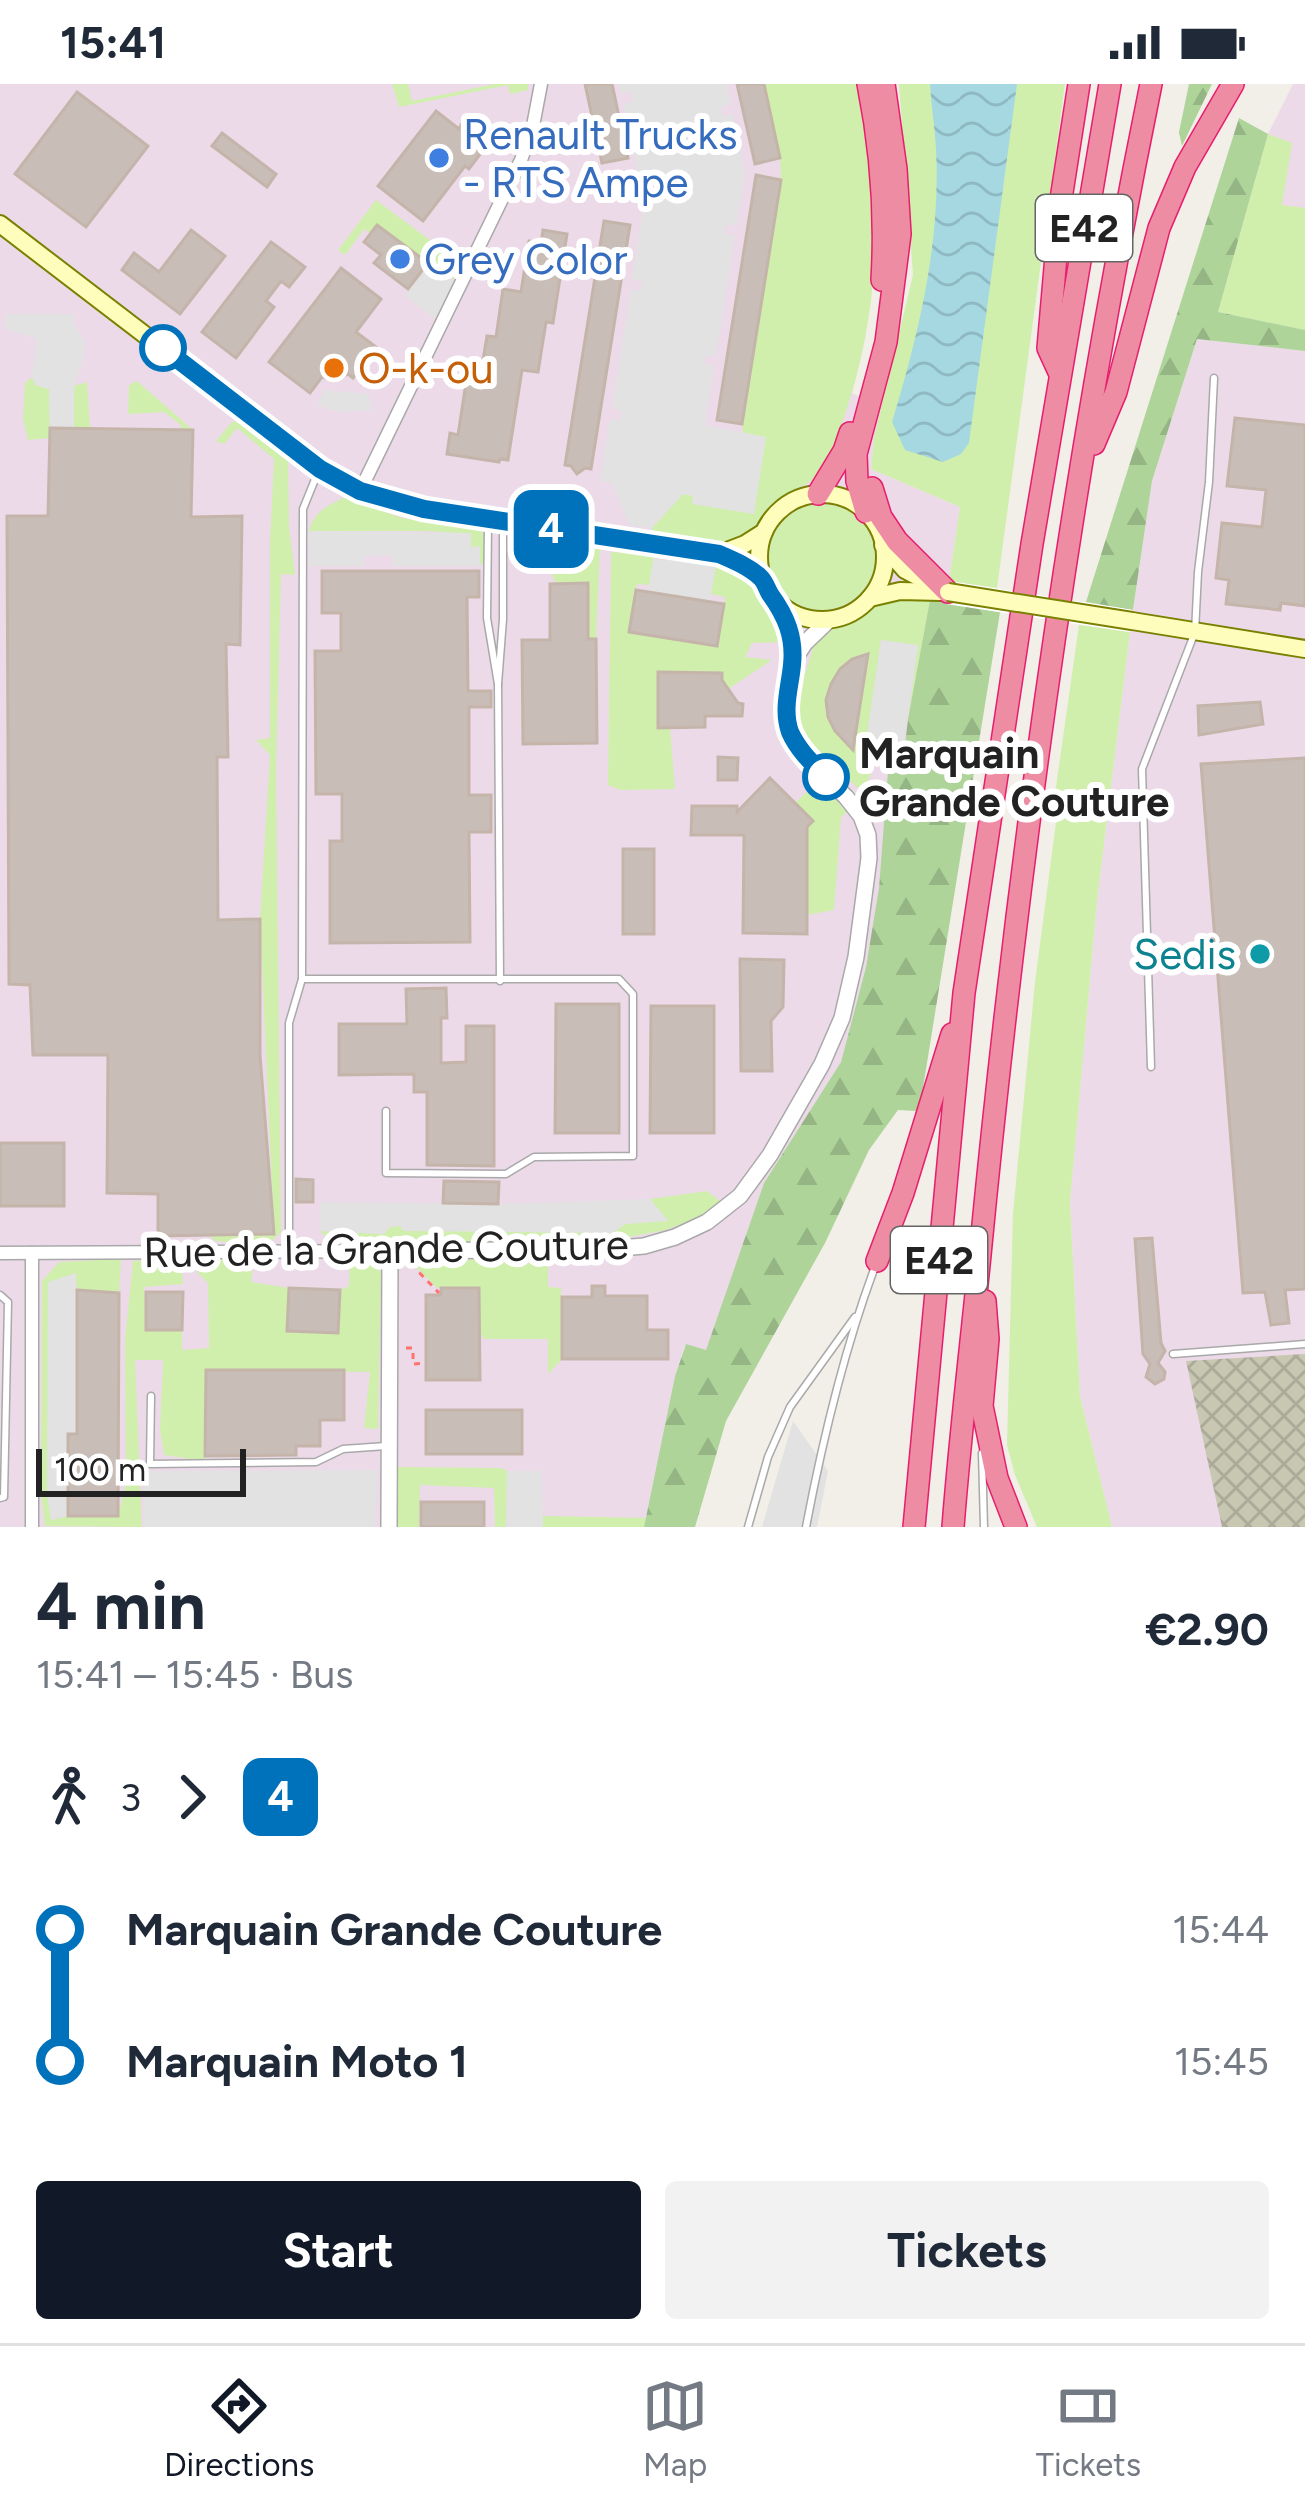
<!DOCTYPE html>
<meta charset="utf-8">
<style>
:root{--surface:#fff;--page:#f2f2f3;--text:#1f2937;--muted:#747a83;--line:#e0e1e3;--accent:#111827}
body{margin:0;font-family:Figtree,sans-serif;background:var(--page);color:var(--text);height:100vh;display:flex;flex-direction:column;font-size:45px;white-space:nowrap}
*{box-sizing:border-box;margin:0}
p{font-size:39px;color:var(--muted)}
.icon{flex:none;width:66px;height:66px;fill:none;stroke:currentColor;stroke-width:2;stroke-linecap:round;stroke-linejoin:round}
.map{position:relative;height:1443px;overflow:hidden}
.sheet{display:flex;flex-direction:column;background:var(--surface);flex:1}
.sheet>*{flex:none}
.badge{padding:0 24px;border-radius:18px;font-size:42px;line-height:78px}
.scale{position:absolute;left:36px;bottom:30px;width:210px;box-sizing:border-box;padding-left:12px;border:6px solid #222;border-top:0;font-size:33px;line-height:42px;white-space:nowrap;color:#222;-webkit-text-stroke:9px #fff;paint-order:stroke}
.map>.badge{position:absolute;translate:-50% -50%;box-shadow:0 0 0 6px #fff}
.legs{display:flex;align-items:center;gap:18px;height:132px;padding:0 36px;font-size:39px}
.legs p{margin-inline-start:auto}
.head{display:flex;align-items:center;justify-content:space-between;height:204px;padding:0 36px}
h1{font-size:66px;font-weight:700;line-height:90px}
.primary-button{display:flex;gap:24px;margin-top:auto;padding:24px 36px}
.primary-button a{flex:1;height:138px;border-radius:12px;background:var(--accent);color:#fff;font-size:48px;font-weight:700;line-height:138px;text-align:center}
.primary-button a+a{background:var(--page);color:var(--text)}
ul{padding:0 36px;list-style:none}
li{display:flex;align-items:center;gap:42px;height:132px;font-size:45px}
li i{display:grid;place-items:center;width:18px;height:100%;margin:0 15px;background:currentColor}
li i::after{content:'';width:30px;height:30px;margin:-15px;border:9px solid;border-radius:50%;background:var(--surface)}
li p{margin-inline-start:auto}
li:first-child i{background:linear-gradient(#0000 50%,currentColor 0)}
li:last-child i{background:linear-gradient(currentColor 50%,#0000 0)}
.status{display:flex;justify-content:space-between;align-items:center;height:84px;padding:0 60px;background:var(--surface);direction:ltr}
.status svg{height:33px;fill:currentColor}
.dock{display:flex;justify-content:space-around;align-items:center;height:168px;border-top:3px solid var(--line);background:var(--surface);font-size:33px;color:var(--muted)}
.dock a{display:grid;justify-items:center;gap:6px}
.dock .active{color:var(--accent)}
.map>svg:first-child{display:block}
.industrial{fill:#ecdae9}
.construction{fill:url(#construction-cross-hatch)}
.grass{fill:#d0efac}
.forest{fill:url(#forest-firs)}
.parking{fill:#e2e2e2}
.water{fill:url(#water-waves)}
.pier{fill:#fff}
.building{fill:#c8beb7;stroke:#c5b4a9;stroke-width:3}
.lines{fill:none;stroke-linecap:round;stroke-linejoin:round}
.service-casing{stroke:#a9a9a9;stroke-width:9}
.minor-casing{stroke:#a9a9a9;stroke-width:15}
.tertiary-casing{stroke:#a9a9a9;stroke-width:18}
.secondary-casing{stroke:#7a8100;stroke-width:20}
.motorway-casing{stroke:#e71e6e;stroke-width:24}
.path{stroke:#ff736c;stroke-width:3;stroke-dasharray:6 6;stroke-linecap:butt}
.service{stroke:#fff;stroke-width:6}
.minor{stroke:#fff;stroke-width:12}
.tertiary{stroke:#fff;stroke-width:15}
.secondary{stroke:#fefdbb;stroke-width:16}
.motorway{stroke:#ed8ca3;stroke-width:21}
.secondary-bridge-casing{stroke:#7a8100;stroke-width:20;stroke-linecap:butt}
.secondary-bridge{stroke:#fefdbb;stroke-width:16}
.line-1-casing{stroke:#fff;stroke-width:27}
.line-1{stroke:#0072bc;stroke-width:18}
.shop-dot{fill:#3f7fe0;stroke:#fff;stroke-width:4.5}
.stop-1-dot{fill:#fff;stroke:#0072bc;stroke-width:6}
.food-dot{fill:#e8710a;stroke:#fff;stroke-width:4.5}
.culture-dot{fill:#0f9aa8;stroke:#fff;stroke-width:4.5}
.labels{text-anchor:middle;stroke-width:12;stroke-linejoin:round;paint-order:stroke}
.shield{fill:#fff;stroke:#646464;stroke-width:3}
.shield-label{font-size:39px;font-weight:bold;fill:#222}
.shop-label{font-size:42px;fill:#366cbe;stroke:#fff;text-anchor:start}
.food-label{font-size:42px;fill:#c56008;stroke:#fff;text-anchor:start}
.stop-label{font-size:42px;font-weight:bold;fill:#222;stroke:#fff;text-anchor:start}
.culture-label{font-size:42px;fill:#0d838f;stroke:#fff;text-anchor:end}
.street-label{font-size:42px;fill:#222;stroke:#fff}
</style>
<div class="status"><b>15:41</b><svg viewBox="0 0 49 12"><path d="M0 12V9h3v3zM5 12V6h3v6zM10 12V3h3v9zM15 12V0h3v12zM26 1h20v11H26zM47 4h2v5h-2z"/></svg></div>
<div class="map">
<svg width="1305" height="1443" viewBox="0 0 1305 1443">
<defs>
<pattern id="construction-cross-hatch" width="8" height="8" patternUnits="userSpaceOnUse" patternTransform="scale(3)"><rect width="8" height="8" fill="#c8c7b2"/><path d="M0 0l8 8M0 8l8-8" fill="none" stroke="#acab99"/></pattern>
<pattern id="forest-firs" width="22" height="20" patternUnits="userSpaceOnUse" patternTransform="scale(3)"><rect width="22" height="20" fill="#aed49a"/><path d="M5 1l3.5 6h-7zM16 11l3.5 6h-7z" fill="#95b684"/></pattern>
<pattern id="water-waves" width="16" height="10" patternUnits="userSpaceOnUse" patternTransform="scale(3)"><rect width="16" height="10" fill="#a6d8e2"/><path d="M0 5q4-4 8 0t8 0" fill="none" stroke="#8fb9c2"/></pattern>
</defs>
<rect width="100%" height="100%" fill="#f2eee8"/>
<g class="industrial">
<polygon points="0,0 856,0 866,251 852,309 881,323 874,355 871,385 960,423 946,520 930,517 908,635 902,686 888,688 880,804 866,883 841,978 764,1099 706,1267 685,1261 675,1292 644,1443 0,1443"/>
<polygon points="1293,0 1305,0 1305,246 1218,228 1268,50"/>
<polygon points="1197,255 1305,267 1305,1443 1112,1443 1080,1312 1070,1118 1097,817 1130,548 1152,397"/>
</g>
<polygon class="construction" points="1305,1270 1305,1443 1222,1443 1186,1277"/>
<g class="grass">
<polygon points="392,0 408,0 412,17 495,0 528,0 528,6 510,10 508,1 399,23"/>
<path d="M764,0H856C861,27 867,54 871,82C882,166 871,257 843,336C837,352 833,374 822,387C812,400 796,403 784,412C772,422 764,436 752,445C722,467 688,458 655,453L652,444L683,410L694,412L692,419L766,354L743,349L742,340L781,96L780,74Z"/>
<polygon points="899,0 1065,0 997,504 949,497 960,423 871,385 874,354 913,191"/>
<polygon points="1268,50 1292,59 1282,121 1305,124 1305,246 1218,228"/>
<polygon points="376,116 462,180 454,195 446,192 377,141 370,149 364,145 345,171 338,166"/>
<polygon points="32,293 35,301 49,305 50,354 28,356 23,334 25,299"/>
<polygon points="137,297 193,346 181,345 181,341 164,328 128,330 129,301"/>
<polygon points="87,298 90,344 74,344 74,302"/>
<polygon points="240,336 288,377 289,443 295,491 281,490 276,688 281,1148 268,1161 215,1157 209,1151 274,1149 260,835 270,671 256,656 270,654 270,457 274,375 237,344 224,360 216,357 232,338"/>
<path d="M345,413L402,434L482,446L487,471L480,482V463H471V450L426,447H309C314,427 328,422 345,413Z"/>
<circle cx="822" cy="473" r="53"/>
<polygon points="540,454 600,464 596,555 588,555 588,500 558,500 554,496"/>
<path d="M611,468L654,470L650,501L637,500L629,548L716,562L725,513L711,510L716,480C771,480 770,514 786,558L752,559L745,573L772,576L728,605L721,589L659,588L658,643L670,644L675,705L620,706L608,701Z"/>
<path d="M900,507L930,516L908,635L918,562L881,556L864,678L876,680L862,708L799,650L798,613L816,554C844,538 873,526 900,507Z"/>
<polygon points="1079,541 1130,548 1097,817 1070,1118 1080,1312 1112,1443 1037,1443 1015,1391 1007,1361 1013,1130 1035,898 1057,731 1053,724"/>
<polygon points="818,697 847,728 841,733 834,826 807,831 807,743 813,737 795,719"/>
<polygon points="707,1107 720,1117 699,1133 666,1146 613,1156 400,1161 333,1160 320,1147 384,1150 390,1143 400,1142 625,1140 667,1136 650,1115"/>
<polygon points="121,1175 119,1209 77,1206 75,1189 52,1436 68,1432 118,1432 126,1400 125,1256 133,1177 181,1175 183,1200 144,1203 146,1246 182,1246 182,1266 209,1264 208,1199 197,1188 198,1175 254,1175 251,1198 289,1204 288,1247 337,1249 340,1206 349,1202 350,1178 371,1180 381,1188 378,1345 364,1344 370,1288 207,1286 205,1377 164,1371 160,1345 163,1276 135,1276 142,1443 45,1442 41,1409 42,1197 59,1178"/>
<polygon points="548,1175 548,1203 561,1204 562,1275 548,1290 548,1255 484,1255 479,1247 479,1204 437,1204 413,1180 413,1176"/>
<polygon points="398,1383 501,1384 507,1387 506,1443 495,1443 494,1404 420,1401 419,1443 398,1443"/>
<polygon points="543,1432 646,1434 644,1443 543,1443"/>
</g>
<g class="forest">
<polygon points="1189,0 1212,0 1182,62 1179,48"/>
<polygon points="1239,34 1268,50 1218,228 1305,246 1305,267 1197,255 1152,397 1133,526 1086,518"/>
<polygon points="930,516 1000,528 921,1016 916,1027 898,1026 869,1066 825,1159 726,1337 695,1443 644,1443 675,1292 686,1260 706,1266 764,1099 841,978 866,883 879,804 888,687 902,685 908,635"/>
</g>
<g class="parking">
<polygon points="619,0 726,0 731,20 721,23 723,32 733,30 745,90 737,141 726,141 725,150 735,152 716,272 706,272 705,280 714,282 705,341 766,353 754,430 692,420 693,412 683,410 652,444 629,441 612,399 600,397 610,335 620,337 622,327 612,324 631,205 641,207 642,197 632,195 644,118 623,20 633,18 631,8 621,10"/>
<polygon points="428,179 454,195 435,235 404,211"/>
<polygon points="6,230 74,230 73,239 85,258 83,276 74,303 74,344 50,344 49,305 35,301 32,293 36,255 4,244"/>
<polygon points="325,306 368,310 373,326 345,328 330,326 317,320"/>
<polygon points="309,447 471,449 471,463 480,462 480,482 393,482 392,471 364,472 364,482 309,482"/>
<polygon points="654,470 716,480 710,517 648,508"/>
<polygon points="881,556 918,561 900,683 863,678"/>
<polygon points="650,1115 668,1137 625,1140 613,1149 403,1147 400,1142 390,1143 384,1150 320,1147 320,1118 498,1120"/>
<polygon points="76,1189 77,1350 68,1351 68,1432 51,1436 47,1409 48,1198"/>
<polygon points="793,1337 828,1387 817,1443 762,1443"/>
<polygon points="377,1386 375,1443 144,1443 144,1387"/>
<polygon points="507,1387 542,1387 543,1443 507,1443"/>
</g>
<path class="water" d="M930,0H1017L969,359L961,370L943,378L905,366L892,338C919,249 941,158 936,65C935,43 931,22 930,0Z"/>
<polygon class="pier" points="949,497 1133,526 1130,548 946,520"/>
<g class="building">
<polygon points="585,0 612,0 628,74 602,79"/>
<polygon points="737,0 764,0 780,74 755,80"/>
<polygon points="77,8 148,62 86,143 15,90"/>
<polygon points="436,27 459,45 461,41 487,61 469,85 465,82 423,137 378,102"/>
<polygon points="222,49 276,90 267,103 212,62"/>
<polygon points="756,91 781,96 742,340 717,336"/>
<polygon points="604,137 630,141 591,385 585,384 577,390 571,382 565,381"/>
<polygon points="377,141 428,179 408,205 374,179 381,171 364,158"/>
<polygon points="191,146 225,172 180,230 122,186 134,169 159,188"/>
<polygon points="543,146 567,150 553,239 546,238 538,288 522,286 508,376 500,375 499,378 447,370 450,349 458,351 466,299 479,301 487,252 496,253 503,205 521,208 529,157 541,159"/>
<polygon points="271,158 305,183 289,203 281,197 266,217 274,223 236,274 202,248"/>
<polygon points="341,184 381,215 356,248 376,263 353,294 348,290 334,296 322,293 310,309 269,278"/>
<polygon points="1235,334 1305,341 1305,522 1281,519 1280,526 1226,520 1229,496 1216,494 1222,439 1262,443 1266,406 1227,402"/>
<polygon points="50,344 193,346 191,433 242,432 240,561 226,560 228,673 217,673 218,836 260,835 260,971 274,1150 158,1152 158,1110 107,1109 108,971 33,971 30,901 9,900 7,432 48,432"/>
<polygon points="322,487 479,487 479,513 467,513 468,607 491,607 491,623 469,623 469,711 491,711 491,748 469,748 470,858 330,859 330,757 342,757 342,710 316,710 315,567 341,567 341,529 322,529"/>
<polygon points="588,499 588,555 596,555 597,659 523,660 522,556 550,556 550,500"/>
<polygon points="636,506 724,520 717,562 629,548"/>
<polygon points="868,570 853,666 835,647 828,633 826,616 831,600 840,585 852,575"/>
<polygon points="658,588 722,589 722,596 738,619 743,620 742,632 705,632 705,643 658,644"/>
<polygon points="1260,618 1263,640 1199,651 1198,622"/>
<polygon points="718,673 738,674 737,696 718,696"/>
<polygon points="1305,674 1305,1205 1285,1206 1289,1239 1271,1241 1265,1208 1243,1209 1201,680"/>
<polygon points="770,694 813,737 807,743 807,850 743,849 744,751 691,751 692,722 737,722 737,728"/>
<rect x="623" y="765" width="31" height="85"/>
<polygon points="740,875 784,876 783,923 771,937 772,987 741,987"/>
<polygon points="446,904 447,934 441,934 441,979 466,978 466,942 494,942 494,1082 427,1081 427,1008 414,1008 414,990 339,991 339,940 407,940 406,905"/>
<polygon points="556,920 619,920 619,1049 555,1049"/>
<polygon points="651,922 714,922 714,1049 650,1049"/>
<rect x="0" y="1059" width="64" height="63"/>
<polygon points="296,1095 313,1096 313,1118 296,1118"/>
<polygon points="444,1097 499,1098 498,1120 443,1119"/>
<polygon points="1152,1154 1161,1259 1165,1267 1158,1279 1165,1288 1164,1295 1155,1300 1146,1293 1150,1280 1143,1270 1135,1155"/>
<polygon points="592,1202 605,1202 605,1212 647,1212 647,1246 668,1246 668,1275 562,1275 562,1213 592,1213"/>
<polygon points="289,1204 340,1206 338,1249 287,1247"/>
<polygon points="441,1204 479,1204 480,1296 426,1296 426,1211 441,1211"/>
<polygon points="77,1206 119,1209 118,1432 68,1432 68,1350 77,1350"/>
<polygon points="146,1208 183,1208 182,1246 146,1246"/>
<polygon points="206,1286 344,1286 344,1336 320,1336 320,1362 296,1362 296,1371 205,1372"/>
<rect x="426" y="1326" width="96" height="44"/>
<rect x="421" y="1418" width="63" height="25"/>
</g>
<g class="lines">
<defs>
<g id="service">
<polyline points="488,439 487,534 498,600 503,535 503,440"/>
<polyline points="498,600 500,897"/>
<polyline points="302,895 619,895 633,910 633,1072 534,1073 506,1090 386,1089 386,1027"/>
<polyline points="1151,983 1142,685 1195,548 1198,488 1209,398 1214,294"/>
<polyline points="289,1167 289,939 302,895 303,425 318,388"/>
<polyline points="0,1211 8,1218 4,1413 0,1414"/>
<polyline points="1173,1270 1305,1260"/>
<polyline points="151,1312 150,1380 316,1378 343,1365 386,1362"/>
<polyline points="982,1369 984,1443"/>
<polyline points="748,1443 768,1373 790,1323 855,1233"/>
<path d="M806,1443C823,1354 844,1265 876,1180"/>
</g>
<g id="minor">
<polyline points="360,407 521,76 533,42 541,0"/>
<polyline points="0,1169 390,1167"/>
<polyline points="32,1169 32,1443"/>
</g>
<g id="tertiary">
<polyline points="793,577 805,559 829,536"/>
<polyline points="389,1443 390,1167 608,1165 644,1162 675,1153 707,1138 740,1112 770,1071 822,980 842,934 856,873 869,774 868,751 861,732 846,713 805,673 789,646 786,617 793,577 792,556 781,522"/>
</g>
<g id="secondary">
<polyline points="0,140 320,385 360,407 424,425 719,470 762,495"/>
<circle cx="822" cy="473" r="63"/>
<polyline points="883,461 905,486 941,505"/>
<polyline points="719,470 745,460 764,448"/>
<polyline points="870,514 900,507 941,508"/>
<polyline points="1132,537 1305,565"/>
</g>
<g id="motorway">
<path d="M868,0C881,65 886,129 882,196"/>
<polyline points="1059,288 1048,264 1061,115 1079,0"/>
<polyline points="1094,360 1116,308 1159,144 1185,83 1233,0"/>
<polyline points="872,404 881,433 897,457 948,508"/>
<polyline points="818,410 844,367 850,349"/>
<polyline points="866,428 857,397 856,370 886,258 900,150 896,85 884,0"/>
<polyline points="877,1177 903,1109 952,950"/>
<polyline points="985,1217 988,1255 982,1322 997,1394 1016,1443"/>
<polyline points="914,1443 964,909 1032,460 1110,0"/>
<path d="M953,1443C960,1352 971,1262 980,1171C1018,778 1072,387 1151,0"/>
</g>
</defs>
<use href="#service" class="service-casing"/>
<use href="#minor" class="minor-casing"/>
<use href="#tertiary" class="tertiary-casing"/>
<use href="#secondary" class="secondary-casing"/>
<use href="#motorway" class="motorway-casing"/>
<g class="path">
<polyline points="411,1180 439,1209"/>
<polyline points="406,1264 413,1264 413,1280 426,1279"/>
</g>
<use href="#service" class="service"/>
<use href="#minor" class="minor"/>
<use href="#tertiary" class="tertiary"/>
<use href="#secondary" class="secondary"/>
<use href="#motorway" class="motorway"/>
<defs>
<polyline id="secondary-bridge" points="948,508 1132,537"/>
</defs>
<use href="#secondary-bridge" class="secondary-bridge-casing"/>
<use href="#secondary-bridge" class="secondary-bridge"/>
</g>
<g class="lines">
<defs>
<path id="line-1" d="M163,264L320,385L360,407L424,425L719,470C733,476 750,483 761,494C765,498 767,505 770,510C786,532 795,553 792,581C790,603 782,625 790,648C798,666 812,679 826,693"/>
</defs>
<use href="#line-1" class="line-1-casing"/>
<use href="#line-1" class="line-1"/>
</g>
<g class="shop-dot">
<circle cx="439" cy="74" r="12"/>
<circle cx="400" cy="175" r="12"/>
</g>
<g class="stop-1-dot">
<circle cx="163" cy="264" r="21"/>
<circle cx="826" cy="693" r="21"/>
</g>
<circle class="food-dot" cx="334" cy="284" r="12"/>
<circle class="culture-dot" cx="1260" cy="870" r="12"/>
<g class="labels">
<g class="shield">
<rect x="1036" y="111" width="96" height="66" rx="9"/>
<rect x="891" y="1143" width="96" height="66" rx="9"/>
</g>
<g class="shield-label">
<text x="1084" y="158">E42</text>
<text x="939" y="1190">E42</text>
</g>
<g class="shop-label">
<text x="463" y="65">Renault Trucks<tspan x="463" dy="48">- RTS Ampe</tspan></text>
<text x="424" y="190">Grey Color</text>
</g>
<g class="food-label">
<text x="358" y="299">O-k-ou</text>
</g>
<g class="stop-label">
<text x="859" y="684">Marquain<tspan x="859" dy="48">Grande Couture</tspan></text>
</g>
<g class="culture-label">
<text x="1236" y="885">Sedis</text>
</g>
<g class="street-label">
<text transform="translate(386 1164) rotate(-1)" y="15">Rue de la Grande Couture</text>
</g>
</g>
</svg>
<div class="scale">100 m</div>
<b class="badge" style="left:551px;top:445px;background:#0072bc;color:#fff">4</b>
</div>
<section class="sheet">
<div class="head"><div><h1>4 min</h1><p>15:41 – 15:45 · Bus</p></div><b>€2.90</b></div>
<div class="legs"><svg class="icon" aria-label="walk" viewBox="0 0 24 24"><circle cx="13" cy="4" r="2"/><path d="M13 8l-2 6 4 7M11 14l-3 7M7 12l3-4h3l4 4"/></svg>3<svg class="icon" aria-label="forward" viewBox="0 0 24 24"><path d="M9 5l7 7-7 7"/></svg><b class="badge" style="background:#0072bc;color:#fff">4</b></div>
<ul>
<li><i style="color:#0072bc"></i><b>Marquain Grande Couture</b><p>15:44</p></li>
<li><i style="color:#0072bc"></i><b>Marquain Moto 1</b><p>15:45</p></li>
</ul>
<div class="primary-button"><a>Start</a><a>Tickets</a></div>
</section>
<nav class="dock">
<a class="active"><svg class="icon" aria-label="directions" viewBox="0 0 24 24"><path d="M12 3l9 9-9 9-9-9zM9 14v-3h6M13 9l2 2-2 2"/></svg>Directions</a>
<a><svg class="icon" aria-label="map" viewBox="0 0 24 24"><path d="M3 6l6-2 6 2 6-2v14l-6 2-6-2-6 2zM9 4v14M15 6v14"/></svg>Map</a>
<a><svg class="icon" aria-label="tickets" viewBox="0 0 24 24"><path d="M3 7h18v10H3zM15 7v10"/></svg>Tickets</a>
</nav>
